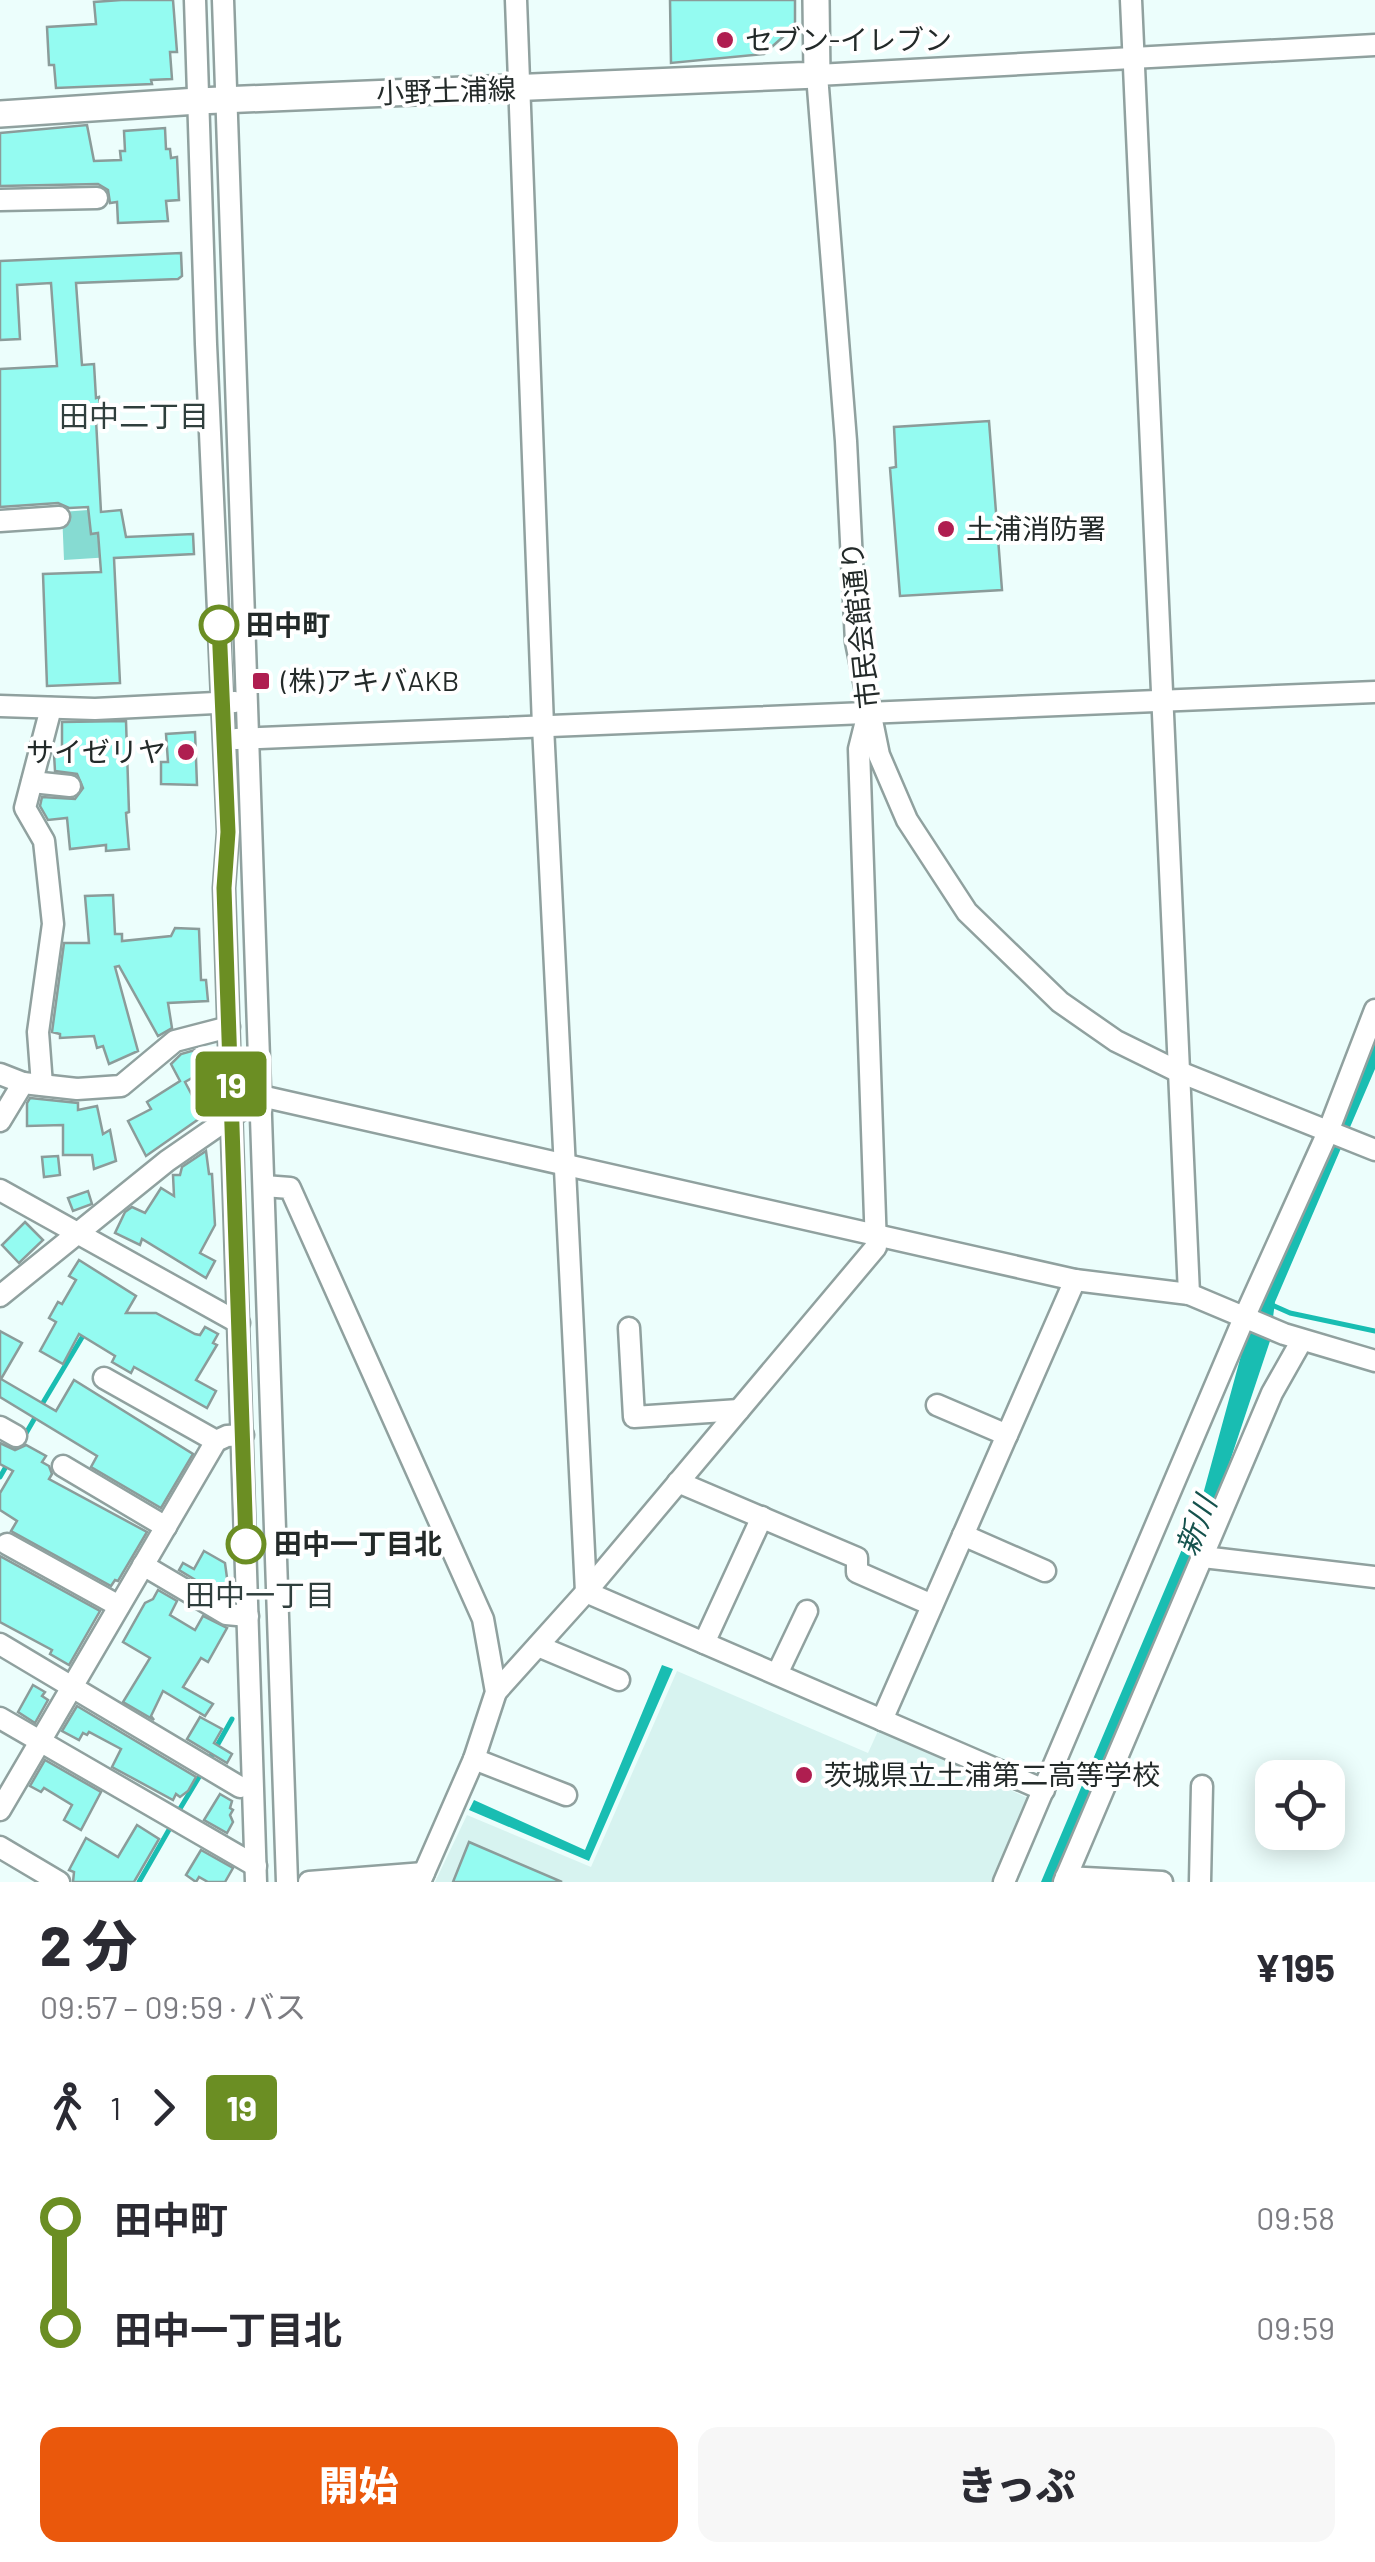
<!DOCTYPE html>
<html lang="ja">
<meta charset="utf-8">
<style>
:root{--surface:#fff;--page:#f7f7f7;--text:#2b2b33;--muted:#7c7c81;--accent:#ea580c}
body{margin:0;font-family:Barlow,"Noto Sans JP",sans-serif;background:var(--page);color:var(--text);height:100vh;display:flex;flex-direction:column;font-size:38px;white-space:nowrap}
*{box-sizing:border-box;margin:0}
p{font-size:32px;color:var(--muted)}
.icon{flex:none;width:55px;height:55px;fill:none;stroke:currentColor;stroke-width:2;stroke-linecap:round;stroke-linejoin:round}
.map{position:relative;height:1882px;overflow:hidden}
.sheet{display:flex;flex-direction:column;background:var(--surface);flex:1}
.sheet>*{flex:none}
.badge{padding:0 20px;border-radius:8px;font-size:35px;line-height:65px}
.buttons{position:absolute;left:1255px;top:1760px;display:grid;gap:20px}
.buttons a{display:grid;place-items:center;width:90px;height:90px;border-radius:20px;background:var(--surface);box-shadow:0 5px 25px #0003;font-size:50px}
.map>.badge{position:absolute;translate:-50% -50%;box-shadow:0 0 0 5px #fff}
.legs{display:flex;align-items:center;gap:15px;height:110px;padding:0 40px;font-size:32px}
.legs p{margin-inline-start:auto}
.head{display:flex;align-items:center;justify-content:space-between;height:170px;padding:0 40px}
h1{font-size:55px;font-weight:800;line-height:75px}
.primary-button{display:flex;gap:20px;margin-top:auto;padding:20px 40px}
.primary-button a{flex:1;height:115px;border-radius:20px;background:var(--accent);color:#fff;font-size:40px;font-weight:800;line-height:115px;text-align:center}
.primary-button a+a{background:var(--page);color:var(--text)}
ul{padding:0 40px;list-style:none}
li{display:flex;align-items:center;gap:35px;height:110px;font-size:38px}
li i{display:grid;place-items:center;width:15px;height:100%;margin:0 12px;background:currentColor}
li i::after{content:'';width:25px;height:25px;margin:-12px;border:8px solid;border-radius:50%;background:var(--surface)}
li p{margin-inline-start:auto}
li:first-child i{background:linear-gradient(#0000 50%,currentColor 0)}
li:last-child i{background:linear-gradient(currentColor 50%,#0000 0)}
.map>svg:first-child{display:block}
.built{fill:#d7f3f0}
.green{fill:#86dbd2}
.water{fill:#19bdb2}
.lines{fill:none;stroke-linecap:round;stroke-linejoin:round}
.stream{stroke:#19bdb2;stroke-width:5}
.building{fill:#94fbf1;stroke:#8b9c9a;stroke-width:2.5}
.minor-casing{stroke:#90a19f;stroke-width:25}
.major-casing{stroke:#90a19f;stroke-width:30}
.minor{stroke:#fff;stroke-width:20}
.major{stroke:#fff;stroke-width:25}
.line-1-casing{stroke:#fff;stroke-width:22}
.line-1{stroke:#6b8e23;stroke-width:15}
.poi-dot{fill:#af1e50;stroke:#fff;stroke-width:4}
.stop-1-dot{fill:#fff;stroke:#6b8e23;stroke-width:5}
.labels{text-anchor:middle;stroke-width:8;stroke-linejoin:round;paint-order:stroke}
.poi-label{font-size:28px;fill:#232a29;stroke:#fff;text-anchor:start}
.street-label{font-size:28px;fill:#232a29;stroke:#fff}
.stop-label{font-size:28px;font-weight:bold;fill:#232a29;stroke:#fff;text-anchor:start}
.neighbourhood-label{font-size:30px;fill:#303f3d;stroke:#fff}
.water-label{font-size:30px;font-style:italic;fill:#15524d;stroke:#fff}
</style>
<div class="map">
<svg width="1375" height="1882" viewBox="0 0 1375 1882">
<rect width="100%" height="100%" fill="#ecfefc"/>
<polygon class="built" points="677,1671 868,1753 878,1731 1028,1798 992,1882 435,1882 467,1815 591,1867"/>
<polygon class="green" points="88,510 88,518 96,519 99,552 128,551 127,556 64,560 62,512"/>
<g class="water">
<polygon points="1375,1039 1375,1069 1275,1302 1270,1341 1212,1515 1057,1882 1041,1882 1199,1509 1248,1330 1264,1302"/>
<polygon points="662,1665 673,1669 589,1861 469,1810 474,1800 585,1850"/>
</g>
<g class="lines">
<g class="stream">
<polyline points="1272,1305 1290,1313 1375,1331"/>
<polyline points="41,1406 84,1334"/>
<polyline points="14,1454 36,1416"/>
<polyline points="0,1477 8,1463"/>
<polyline points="209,1760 232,1719"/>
<polyline points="178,1812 202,1772"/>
<polyline points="139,1882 170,1828"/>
</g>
</g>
<g class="building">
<polygon points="121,0 173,0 177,52 170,52 172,79 151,80 152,84 56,88 54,65 49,65 47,27 96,24 94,2"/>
<polygon points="670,0 795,0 795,26 764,54 671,63"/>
<polygon points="87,125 94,161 121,160 120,151 125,151 124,131 165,128 166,149 170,149 171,158 177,157 179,200 166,201 168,221 118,223 117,202 110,203 108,190 98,184 0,186 0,133"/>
<polygon points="181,253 182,276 178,279 76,283 82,365 94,364 96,398 99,397 101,420 96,420 101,512 121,510 126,537 193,534 194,554 114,558 120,683 47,686 43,574 101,572 98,533 91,534 88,507 69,508 58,503 0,507 0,369 57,366 51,283 17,285 20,339 0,340 0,261"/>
<polygon points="989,421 1002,590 900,596 890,468 896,467 894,427"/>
<polygon points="126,721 129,812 126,813 129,849 106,851 106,845 70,849 67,818 48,820 40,806 42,797 75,799 83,788 77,774 55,771 54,754 62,753 62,722"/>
<polygon points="195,732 197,785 161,784 161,762 168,762 166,734"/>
<polygon points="113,895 115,934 122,934 122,941 171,936 175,928 199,929 201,980 206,980 208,1001 168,1003 172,1028 158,1036 119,966 115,967 138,1051 109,1064 103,1046 97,1048 94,1036 60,1038 60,1034 52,1032 64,943 89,943 85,896"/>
<polygon points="195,1050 206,1070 185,1082 203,1116 146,1156 128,1121 151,1109 147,1102 180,1081 171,1064 181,1054"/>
<polygon points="30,1098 78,1103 78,1110 97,1106 103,1134 110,1130 116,1161 94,1169 92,1155 63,1155 63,1125 27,1126 27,1103"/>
<polygon points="206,1151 209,1174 212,1174 215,1225 200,1253 215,1261 206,1278 142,1239 140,1245 115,1233 125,1212 132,1207 145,1213 161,1188 174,1196 173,1175 180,1175 182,1167"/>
<polygon points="58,1156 60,1175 44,1177 42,1157"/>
<polygon points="88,1191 92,1204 73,1211 68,1198"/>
<polygon points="25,1222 43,1240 19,1263 2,1245"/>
<polygon points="79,1260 136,1296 126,1313 156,1313 195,1334 200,1335 205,1327 218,1334 213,1343 217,1345 196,1380 216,1391 207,1408 134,1367 131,1373 112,1362 115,1356 79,1334 63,1364 40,1351 56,1322 49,1318 58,1302 62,1304 76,1280 69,1276"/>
<polygon points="0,1331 22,1343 1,1379 56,1411 74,1380 193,1454 161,1508 91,1467 97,1456 0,1397"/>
<polygon points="0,1443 15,1450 26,1445 46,1456 42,1462 49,1466 52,1474 49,1479 147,1532 118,1581 115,1580 111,1586 11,1531 17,1521 0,1510 0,1493 13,1471 0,1464"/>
<polygon points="204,1551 225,1563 228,1585 222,1596 179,1570 183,1563 194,1569"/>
<polygon points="0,1556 100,1611 69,1665 50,1654 52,1650 0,1622"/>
<polygon points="158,1590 177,1601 170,1615 195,1630 203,1616 227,1628 208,1662 201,1658 183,1687 213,1704 205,1716 163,1691 151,1716 154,1720 123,1702 150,1658 123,1642 145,1603 153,1599"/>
<polygon points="33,1685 45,1692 42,1696 48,1700 35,1723 18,1712"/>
<polygon points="77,1706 196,1777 188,1791 180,1797 176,1794 173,1800 112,1767 121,1749 89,1732 87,1735 83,1733 79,1740 62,1731"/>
<polygon points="200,1717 222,1729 214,1743 232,1754 227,1763 187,1739"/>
<polygon points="45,1760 101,1792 81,1830 64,1820 72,1805 44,1788 41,1792 30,1786"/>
<polygon points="220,1794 232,1801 230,1808 233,1810 230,1815 233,1822 227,1833 204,1820"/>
<polygon points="137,1825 159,1839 134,1882 73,1882 74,1872 69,1870 86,1838 118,1857"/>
<polygon points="469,1842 562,1882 453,1882"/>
<polygon points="201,1850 233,1868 225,1882 208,1882 199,1877 196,1882 186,1875"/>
</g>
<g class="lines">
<defs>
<g id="minor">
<polyline points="195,0 206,344 228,832 224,888 256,1882"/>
<polyline points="223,0 287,1882"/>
<polyline points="516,0 543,726 586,1592 1044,1790"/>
<polyline points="1131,0 1189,1294"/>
<polyline points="1375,45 817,75 846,441 856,642 879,755 907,820 967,912 1060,1002 1116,1041 1177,1071 1375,1150"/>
<polyline points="0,200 97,198"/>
<polyline points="0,521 59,517"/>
<polyline points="0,706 95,709 235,702"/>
<polyline points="236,739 1375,692"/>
<polyline points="32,782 70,786"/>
<polyline points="0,1074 23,1083"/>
<polyline points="42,1085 38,1032 53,924 44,841 25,808 51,708"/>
<polyline points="0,1121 23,1083 77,1089 121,1086 175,1041 229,1027"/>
<polyline points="264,1186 290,1188 483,1619 496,1692 474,1759 420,1882"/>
<polyline points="0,1190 239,1323"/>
<polyline points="0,1296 167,1161 261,1096 1075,1280 1189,1294 1284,1334 1375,1361"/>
<polyline points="629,1328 634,1417 739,1410"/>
<polyline points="104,1378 216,1441"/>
<polyline points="937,1405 1007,1435"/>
<polyline points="0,1427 16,1436"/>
<polyline points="63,1466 166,1527"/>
<polyline points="678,1482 857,1558 857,1572 932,1605"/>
<polyline points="963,1535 1045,1571"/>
<polyline points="7,1544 119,1606"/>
<polyline points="1203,1557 1375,1577"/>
<polyline points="143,1565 226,1614 248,1616"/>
<polyline points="704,1643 762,1517"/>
<polyline points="0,1644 240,1787"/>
<polyline points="538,1646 619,1680"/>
<polyline points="777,1674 807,1611"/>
<polyline points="496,1692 586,1592 876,1247 859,749 867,717"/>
<polyline points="0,1718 256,1866"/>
<polyline points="882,1720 1075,1280"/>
<polyline points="474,1759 566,1795"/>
<polyline points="0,1810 216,1441 227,1436 243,1435"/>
<polyline points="0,1847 59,1882"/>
<polyline points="1066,1877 1162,1882"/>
<polyline points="309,1882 424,1873"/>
<polyline points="1004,1882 1244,1318 1328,1132 1375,1010"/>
<polyline points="1064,1882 1272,1393 1302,1340"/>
<polyline points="1200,1882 1202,1786"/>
</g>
<polyline id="major" points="0,114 198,101 817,75 816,0"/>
</defs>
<use href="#minor" class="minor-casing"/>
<use href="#major" class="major-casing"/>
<use href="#minor" class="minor"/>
<use href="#major" class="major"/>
</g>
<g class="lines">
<defs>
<polyline id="line-1" points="219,625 228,832 224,888 246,1544"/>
</defs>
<use href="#line-1" class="line-1-casing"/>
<use href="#line-1" class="line-1"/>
</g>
<g class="poi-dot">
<circle cx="725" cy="40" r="10"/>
<circle cx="946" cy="529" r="10"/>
<rect x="251" y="671" width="20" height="20" rx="5"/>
<circle cx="186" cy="752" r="10"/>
<circle cx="804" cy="1775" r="10"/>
</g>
<g class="stop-1-dot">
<circle cx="219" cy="625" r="18"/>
<circle cx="246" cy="1544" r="18"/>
</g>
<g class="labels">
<g class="poi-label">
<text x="745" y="50">セブン-イレブン</text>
<text x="966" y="539">土浦消防署</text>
<text x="281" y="691">(株)アキバAKB</text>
<text x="166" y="762" text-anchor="end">サイゼリヤ</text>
<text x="824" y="1785">茨城県立土浦第二高等学校</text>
</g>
<g class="street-label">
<text transform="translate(446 91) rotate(-2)" y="10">小野土浦線</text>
<text transform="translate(860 625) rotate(-96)" y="10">市民会館通り</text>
</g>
<g class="stop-label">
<text x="246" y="635">田中町</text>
<text x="274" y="1554">田中一丁目北</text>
</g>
<g class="neighbourhood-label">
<text x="134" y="427">田中二丁目</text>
<text x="260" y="1606">田中一丁目</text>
</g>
<g class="water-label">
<text transform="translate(1197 1526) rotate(-69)" y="10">新川</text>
</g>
</g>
</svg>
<div class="buttons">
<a><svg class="icon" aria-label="locate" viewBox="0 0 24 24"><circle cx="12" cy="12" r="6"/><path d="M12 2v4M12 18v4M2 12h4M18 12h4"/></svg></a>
</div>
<b class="badge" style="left:231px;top:1084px;background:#6b8e23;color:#fff">19</b>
</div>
<section class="sheet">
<div class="head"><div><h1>2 分</h1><p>09:57 – 09:59 · バス</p></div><b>¥195</b></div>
<div class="legs"><svg class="icon" aria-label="walk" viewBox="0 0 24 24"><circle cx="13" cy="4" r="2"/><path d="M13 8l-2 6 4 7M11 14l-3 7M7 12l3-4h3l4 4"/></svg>1<svg class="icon" aria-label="forward" viewBox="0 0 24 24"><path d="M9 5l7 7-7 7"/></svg><b class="badge" style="background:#6b8e23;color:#fff">19</b></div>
<ul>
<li><i style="color:#6b8e23"></i><b>田中町</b><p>09:58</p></li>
<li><i style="color:#6b8e23"></i><b>田中一丁目北</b><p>09:59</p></li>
</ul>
<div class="primary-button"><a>開始</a><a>きっぷ</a></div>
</section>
